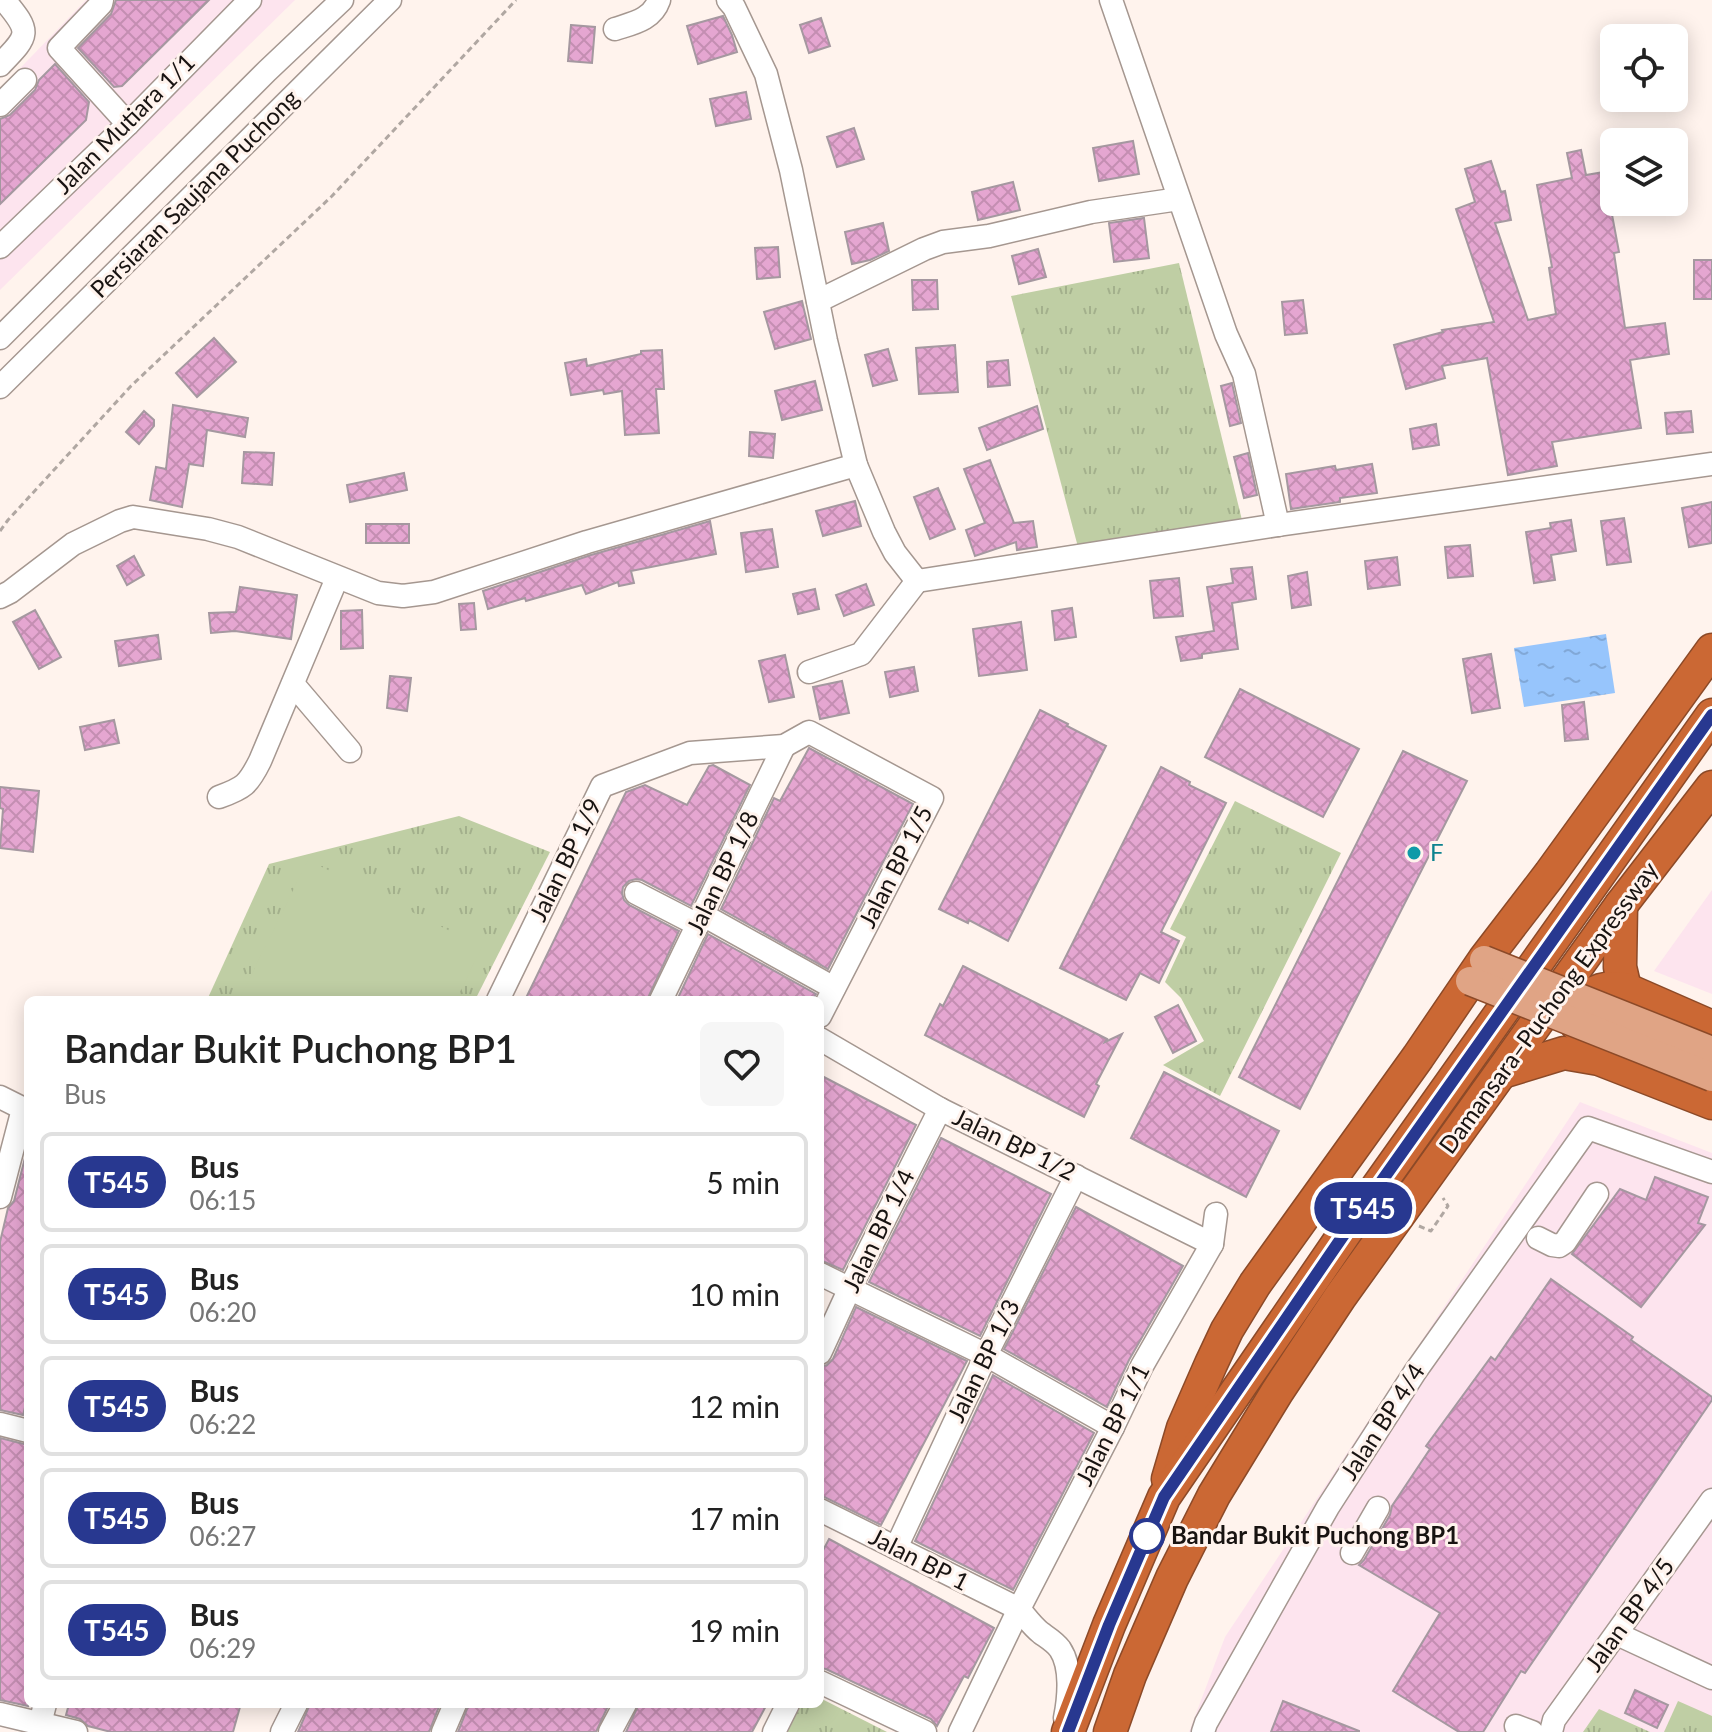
<!DOCTYPE html>
<meta charset="utf-8">
<style>
:root{--surface:#fff;--page:#f6f6f6;--text:#222;--muted:#767676;--line:#e0e0e0}
body{margin:0;font-family:Lato,sans-serif;background:var(--page);color:var(--text);height:100vh;display:flex;flex-direction:column;font-size:30px;white-space:nowrap}
*{box-sizing:border-box;margin:0}
p{font-size:26px;color:var(--muted)}
.icon{flex:none;width:44px;height:44px;fill:none;stroke:currentColor;stroke-width:2;stroke-linecap:round;stroke-linejoin:round}
.map{position:relative;flex:1;overflow:hidden}
.panel{position:absolute;left:24px;top:996px;width:800px;height:712px;display:flex;flex-direction:column;background:var(--surface);border-radius:12px;box-shadow:0 4px 20px #0003}
.panel>*{flex:none}
.badge{padding:0 16px;border-radius:26px;font-size:28px;line-height:52px}
.tools{position:absolute;left:1600px;top:24px;display:grid;gap:16px}
.tools a{display:grid;place-items:center;width:88px;height:88px;border-radius:12px;background:var(--surface);box-shadow:0 4px 20px #0003;font-size:40px}
.map>.badge{position:absolute;translate:-50% -50%;box-shadow:0 0 0 4px #fff}
.round{display:grid;place-items:center;flex:none;width:84px;height:84px;border-radius:12px;background:var(--page)}
.overview{display:flex;align-items:center;justify-content:space-between;height:136px;padding:0 40px}
h1{font-size:38px;font-weight:600;line-height:60px}
ul{padding:0;list-style:none}
li{display:flex;align-items:center;gap:24px;height:100px;margin:0 16px 12px;padding:0 24px;border:4px solid var(--line);border-radius:12px}
li div{flex:1}
li b{display:block;font-size:30px}
li em{font-style:normal}
li .badge{min-width:88px;font-weight:700;text-align:center}
.map>svg:first-child{display:block}
.commercial{fill:#fde4ee}
.grass{fill:url(#grass-tufts)}
.pitch{fill:#bfcea4}
.water{fill:url(#water-ripples)}
.building{fill:url(#building-cross-hatch);stroke:#a598a0;stroke-width:2}
.lines{fill:none;stroke-linecap:round;stroke-linejoin:round}
.minor-casing{stroke:#a59790;stroke-width:25}
.highway-casing{stroke:#8c4a28;stroke-width:35}
.path{stroke:#b0a7a2;stroke-width:3;stroke-dasharray:6 4;stroke-linecap:butt}
.minor{stroke:#fff;stroke-width:22}
.highway{stroke:#cb6834;stroke-width:32}
.major-bridge-casing{stroke:#8c4a28;stroke-width:31;stroke-linecap:butt}
.major-bridge{stroke:#e0a485;stroke-width:28}
.line-casing{stroke:#fff;stroke-width:18}
.line{stroke:#283890;stroke-width:12}
.culture-dot{fill:#0f9aa8;stroke:#fff3ed;stroke-width:3}
.stop-dot{fill:#fff;stroke:#283890;stroke-width:4}
.labels{text-anchor:middle;stroke-width:6;stroke-linejoin:round;paint-order:stroke}
.street-label{font-size:24px;fill:#181311;stroke:#fff3ed}
.culture-label{font-size:24px;fill:#0d838f;stroke:#fff3ed;text-anchor:start}
.stop-label{font-size:24px;font-weight:bold;fill:#181311;stroke:#fff3ed;text-anchor:start}
</style>
<div class="map">
<svg width="1712" height="1732" viewBox="0 0 1712 1732">
<defs>
<pattern id="grass-tufts" width="24" height="20" patternUnits="userSpaceOnUse" patternTransform="scale(2)"><rect width="24" height="20" fill="#bfcea4"/><path d="M3 7l-1-3M5 7V3M7 7l1-3M15 17l-1-3M17 17v-4M19 17l1-3" fill="none" stroke="#a3b08c"/></pattern>
<pattern id="water-ripples" width="26" height="14" patternUnits="userSpaceOnUse" patternTransform="scale(2)"><rect width="26" height="14" fill="#97c5fc"/><path d="M2 4q2-2 4 0t4 0M15 11q2-2 4 0t4 0" fill="none" stroke="#81a8d7"/></pattern>
<pattern id="building-cross-hatch" width="8" height="8" patternUnits="userSpaceOnUse" patternTransform="scale(2)"><rect width="8" height="8" fill="#e5a6d1"/><path d="M0 0l8 8M0 8l8-8" fill="none" stroke="#c48eb2"/></pattern>
</defs>
<rect width="100%" height="100%" fill="#fff3ed"/>
<g class="commercial">
<polygon points="86,0 295,0 0,290 0,89"/>
<polygon points="1712,890 1712,994 1654,971"/>
<polygon points="1580,1102 1712,1153 1712,1732 1189,1732 1225,1637"/>
</g>
<g class="grass">
<polygon points="1179,263 1242,520 1078,547 1011,296"/>
<polygon points="1235,801 1341,853 1220,1096 1163,1065 1204,1041 1181,998 1165,982 1186,937 1170,929"/>
<polygon points="459,816 550,852 475,1000 207,1000 269,864"/>
<polygon points="820,1698 887,1732 780,1732 793,1704 820,1704"/>
<polygon points="1678,1701 1712,1716 1712,1732 1664,1732"/>
<polygon points="1599,1709 1650,1732 1583,1732"/>
</g>
<polygon class="pitch" points="308,860 482,947 456,1000 239,1000"/>
<polygon class="water" points="1606,634 1615,693 1524,707 1514,648"/>
<g class="building">
<polygon points="116,0 209,0 122,86 114,87 78,48 111,14"/>
<polygon points="723,16 732,35 737,52 698,64 687,26"/>
<polygon points="821,18 830,46 809,53 800,25"/>
<polygon points="571,25 595,27 592,63 568,61"/>
<polygon points="55,64 89,102 86,120 0,204 0,119 10,115 35,90 39,80"/>
<polygon points="746,92 751,119 716,126 710,99"/>
<polygon points="854,128 864,159 837,167 827,137"/>
<polygon points="1133,141 1139,174 1099,181 1093,148"/>
<polygon points="1581,150 1586,175 1604,172 1619,252 1614,253 1625,328 1665,323 1669,354 1630,360 1641,428 1552,442 1557,466 1508,475 1487,358 1442,366 1445,378 1406,389 1394,345 1443,332 1442,330 1494,322 1456,209 1475,202 1465,169 1491,161 1501,192 1505,191 1511,220 1495,223 1528,320 1556,314 1549,268 1552,267 1537,185 1572,178 1567,153"/>
<polygon points="1013,182 1020,210 978,220 972,192"/>
<polygon points="1144,218 1149,258 1114,262 1109,223"/>
<polygon points="883,223 889,251 870,260 852,264 845,232"/>
<polygon points="778,247 780,277 757,279 755,248"/>
<polygon points="1038,249 1046,277 1019,284 1012,256"/>
<rect x="1694" y="260" width="18" height="39"/>
<polygon points="912,280 937,280 938,309 913,310"/>
<polygon points="1303,300 1307,333 1285,335 1282,302"/>
<polygon points="802,301 811,339 775,349 764,312"/>
<polygon points="214,338 236,362 197,397 176,373"/>
<polygon points="955,345 958,392 919,394 916,348"/>
<polygon points="888,349 897,380 873,386 865,355"/>
<polygon points="662,350 664,389 656,389 659,433 625,435 622,391 604,394 603,390 571,395 565,363 586,359 587,366 641,354 641,351"/>
<polygon points="1008,360 1010,385 988,387 987,362"/>
<polygon points="815,381 822,410 782,420 775,391"/>
<polygon points="1232,383 1241,423 1230,426 1221,386"/>
<polygon points="173,405 248,418 245,437 207,430 203,466 189,464 182,507 150,500 156,467 166,469"/>
<polygon points="1037,406 1043,429 987,450 979,428"/>
<polygon points="144,411 154,420 154,426 139,444 126,432"/>
<polygon points="1691,411 1693,432 1667,434 1665,413"/>
<polygon points="1436,424 1439,445 1413,449 1410,429"/>
<polygon points="750,432 775,434 773,458 749,456"/>
<polygon points="244,452 274,453 272,485 242,483"/>
<polygon points="1248,453 1257,495 1244,498 1234,457"/>
<polygon points="990,460 1014,523 1033,521 1037,547 1017,550 1016,542 975,556 966,530 985,523 964,469"/>
<polygon points="1372,464 1377,493 1340,498 1340,502 1291,509 1286,474 1335,466 1336,470"/>
<polygon points="404,473 407,490 350,502 347,485"/>
<polygon points="938,488 955,529 930,539 914,497"/>
<polygon points="855,501 861,526 823,536 816,511"/>
<polygon points="1712,502 1712,543 1689,547 1682,508"/>
<polygon points="1624,518 1631,562 1607,565 1601,521"/>
<polygon points="1571,520 1576,551 1551,555 1555,580 1534,583 1526,532 1551,528 1550,523"/>
<polygon points="710,521 716,554 631,571 634,583 619,586 618,582 586,594 582,585 526,601 525,598 488,609 483,591 591,555"/>
<rect x="366" y="524" width="43" height="19"/>
<polygon points="772,529 778,567 746,572 741,533"/>
<polygon points="1470,545 1473,576 1448,578 1445,547"/>
<polygon points="134,556 144,575 127,585 117,566"/>
<polygon points="1397,557 1400,585 1368,589 1365,561"/>
<polygon points="1252,567 1256,599 1232,603 1238,649 1202,654 1202,658 1181,661 1176,637 1214,631 1207,587 1233,583 1231,569"/>
<polygon points="1307,572 1311,605 1292,608 1288,576"/>
<polygon points="1179,578 1183,616 1154,618 1150,581"/>
<polygon points="866,584 874,605 844,616 836,595"/>
<polygon points="240,587 297,595 291,639 235,631 211,633 209,613 236,612"/>
<polygon points="815,589 819,609 798,614 793,594"/>
<polygon points="474,603 476,629 461,630 459,604"/>
<polygon points="1072,608 1076,637 1055,640 1052,611"/>
<polygon points="35,610 61,657 39,669 13,622"/>
<polygon points="362,610 363,648 341,649 341,611"/>
<polygon points="1021,622 1027,670 979,676 973,629"/>
<polygon points="158,635 161,659 119,666 115,641"/>
<polygon points="1491,654 1500,708 1472,713 1463,659"/>
<polygon points="785,655 794,697 769,702 759,661"/>
<polygon points="914,667 918,691 890,697 885,672"/>
<polygon points="390,676 411,678 407,711 387,708"/>
<polygon points="842,681 849,713 820,719 813,687"/>
<polygon points="1240,689 1359,749 1323,817 1205,757"/>
<polygon points="1584,702 1588,739 1565,741 1562,705"/>
<polygon points="1040,710 1068,724 1067,726 1106,746 1008,941 969,920 968,923 939,909"/>
<polygon points="114,720 119,743 85,750 80,727"/>
<polygon points="809,748 913,804 828,969 721,909 774,798 780,801"/>
<polygon points="1403,751 1467,781 1300,1109 1239,1077"/>
<polygon points="713,765 750,785 691,906 642,880 636,879 629,881 623,887 622,893 624,900 629,905 679,931 647,1000 525,1000 626,792 645,785 687,805 709,766"/>
<polygon points="1161,767 1190,782 1189,785 1226,803 1161,932 1179,941 1159,983 1140,973 1126,1000 1060,968"/>
<polygon points="0,787 39,791 33,852 0,848 3,809 0,808"/>
<polygon points="708,934 816,994 812,1000 677,1000"/>
<polygon points="963,966 1107,1039 1105,1042 1122,1034 1096,1084 1099,1086 1084,1117 925,1035 940,1004 943,1006"/>
<polygon points="1178,1005 1196,1041 1173,1053 1155,1017"/>
<polygon points="1164,1072 1279,1131 1246,1197 1131,1138"/>
<polygon points="820,1075 916,1125 843,1270 820,1260"/>
<polygon points="941,1138 1051,1194 980,1336 869,1282"/>
<polygon points="27,1150 28,1396 23,1415 0,1410 0,1242 8,1208 14,1201"/>
<polygon points="1655,1177 1708,1197 1698,1223 1705,1225 1641,1307 1572,1254 1620,1189 1646,1200"/>
<polygon points="1076,1207 1183,1266 1129,1360 1107,1407 1004,1349"/>
<polygon points="1551,1279 1633,1337 1631,1340 1712,1397 1712,1400 1525,1673 1521,1671 1483,1732 1459,1732 1393,1691 1440,1613 1359,1565 1364,1560 1390,1515 1392,1506 1430,1449 1426,1446 1491,1357 1495,1360"/>
<polygon points="856,1307 967,1361 881,1525 820,1495 820,1367 827,1365 833,1359"/>
<polygon points="993,1375 1094,1433 1013,1590 915,1541"/>
<polygon points="0,1438 28,1445 28,1706 0,1700"/>
<polygon points="829,1539 994,1628 968,1678 964,1676 937,1726 931,1719 826,1669 820,1668 820,1556"/>
<polygon points="1635,1690 1668,1705 1657,1728 1625,1713"/>
<polygon points="1283,1701 1359,1731 1359,1732 1271,1732"/>
<polygon points="69,1704 230,1704 240,1707 233,1732 111,1732 88,1726 80,1719 66,1715"/>
<polygon points="310,1704 440,1704 429,1732 298,1732"/>
<polygon points="469,1704 609,1704 596,1732 458,1732"/>
<polygon points="639,1704 767,1704 752,1732 626,1732"/>
</g>
<g class="lines">
<defs>
<g id="minor">
<polyline points="102,0 101,4 59,48 128,124"/>
<polyline points="728,0 734,7 766,74 791,170 826,341 856,465"/>
<polyline points="1111,0 1226,334 1244,374 1278,525"/>
<path d="M615,29C633,23 652,20 659,0"/>
<path d="M0,65C29,35 32,33 4,0"/>
<polyline points="0,105 25,80"/>
<polyline points="0,247 128,124 250,0"/>
<polyline points="818,301 924,249 943,242 989,236 1091,212 1179,199"/>
<polyline points="0,338 267,71 342,0"/>
<polyline points="0,387 390,0"/>
<polyline points="0,597 10,592 73,544 120,521 133,517 208,529 238,537 378,593 403,596 434,592 587,542 856,465 884,532 895,553 917,581 1278,525 1712,464"/>
<polyline points="809,672 861,654 917,581"/>
<polyline points="293,684 350,751"/>
<path d="M219,797C244,788 248,785 260,761L337,578"/>
<polyline points="636,893 698,925"/>
<polyline points="703,915 834,988"/>
<polyline points="498,1000 602,786 690,753 784,746 809,732 932,798 820,1016"/>
<polyline points="661,1000 784,746"/>
<polyline points="820,1039 940,1109 1212,1244"/>
<polyline points="0,1097 28,1111"/>
<polyline points="0,1197 23,1109"/>
<polyline points="1538,1238 1552,1245 1559,1246 1565,1242 1597,1194"/>
<polyline points="820,1274 986,1355 1113,1427"/>
<polyline points="820,1353 849,1290 940,1109"/>
<polyline points="0,1424 28,1431"/>
<path d="M820,1510L1019,1609C1026,1617 1032,1626 1041,1633C1048,1638 1055,1642 1060,1649C1072,1667 1069,1698 1065,1718"/>
<polyline points="896,1548 986,1355 1076,1176"/>
<polyline points="1352,1553 1378,1508"/>
<polyline points="1617,1634 1712,1678"/>
<polyline points="820,1682 925,1732"/>
<polyline points="0,1714 76,1732"/>
<polyline points="40,1724 45,1704"/>
<polyline points="1516,1726 1532,1732"/>
<polyline points="282,1732 296,1704"/>
<polyline points="443,1732 455,1704"/>
<polyline points="610,1732 625,1704"/>
<polyline points="774,1732 788,1704"/>
<polyline points="960,1732 1019,1609 1113,1427 1142,1366 1212,1244 1216,1214"/>
<polyline points="1203,1732 1206,1723 1328,1507 1415,1372 1588,1128 1712,1172"/>
<polyline points="1551,1732 1554,1720 1712,1500"/>
</g>
<g id="highway">
<polyline points="1621,905 1620,967 1625,989"/>
<path d="M1577,1025C1584,996 1594,985 1625,989L1712,1027"/>
<polyline points="1502,1072 1564,1053 1599,1059 1712,1103"/>
<polyline points="1168,1479 1183,1428 1211,1364 1227,1330 1255,1284 1418,1057 1484,960 1550,874 1712,650"/>
<polyline points="1068,1732 1109,1625 1164,1497 1347,1230 1712,715"/>
<polyline points="1110,1732 1130,1675 1172,1578 1214,1495 1277,1392 1340,1297 1621,905 1712,787"/>
</g>
</defs>
<use href="#minor" class="minor-casing"/>
<use href="#highway" class="highway-casing"/>
<g class="path">
<polyline points="0,531 8,520 131,386 332,196 516,0"/>
<polyline points="1419,1226 1431,1231 1448,1206 1443,1198"/>
</g>
<use href="#minor" class="minor"/>
<use href="#highway" class="highway"/>
<defs>
<g id="major-bridge">
<polyline points="1484,960 1712,1051"/>
<polyline points="1470,981 1712,1077"/>
</g>
</defs>
<use href="#major-bridge" class="major-bridge-casing"/>
<use href="#major-bridge" class="major-bridge"/>
</g>
<g class="lines">
<defs>
<polyline id="line" points="1068,1732 1109,1625 1164,1497 1347,1230 1712,715"/>
</defs>
<use href="#line" class="line-casing"/>
<use href="#line" class="line"/>
</g>
<circle class="culture-dot" cx="1414" cy="853" r="8"/>
<circle class="stop-dot" cx="1147" cy="1536" r="16"/>
<g class="labels">
<g class="street-label">
<text transform="translate(125 124) rotate(-45)" y="8">Jalan Mutiara 1/1</text>
<text transform="translate(195 194) rotate(-45)" y="8">Persiaran Saujana Puchong</text>
<text transform="translate(566 860) rotate(-64)" y="8">Jalan BP 1/9</text>
<text transform="translate(896 867) rotate(-63)" y="8">Jalan BP 1/5</text>
<text transform="translate(723 873) rotate(-64)" y="8">Jalan BP 1/8</text>
<text transform="translate(1549 1008) rotate(-54)" y="8">Damansara–Puchong Expressway</text>
<text transform="translate(1014 1145) rotate(26)" y="8">Jalan BP 1/2</text>
<text transform="translate(879 1231) rotate(-64)" y="8">Jalan BP 1/4</text>
<text transform="translate(984 1361) rotate(-64)" y="8">Jalan BP 1/3</text>
<text transform="translate(1383 1422) rotate(-57)" y="8">Jalan BP 4/4</text>
<text transform="translate(1113 1425) rotate(-63)" y="8">Jalan BP 1/1</text>
<text transform="translate(919 1560) rotate(27)" y="8">Jalan BP 1</text>
<text transform="translate(1630 1615) rotate(-54)" y="8">Jalan BP 4/5</text>
</g>
<g class="culture-label">
<text x="1430" y="861">F</text>
</g>
<g class="stop-label">
<text x="1171" y="1544">Bandar Bukit Puchong BP1</text>
</g>
</g>
</svg>
<div class="tools">
<a><svg class="icon" aria-label="locate" viewBox="0 0 24 24"><circle cx="12" cy="12" r="6"/><path d="M12 2v4M12 18v4M2 12h4M18 12h4"/></svg></a>
<a><svg class="icon" aria-label="layers" viewBox="0 0 24 24"><path d="M12 4l9 5-9 5-9-5zM3 14l9 5 9-5"/></svg></a>
</div>
<b class="badge" style="left:1363px;top:1208px;background:#283890;color:#fff">T545</b>
<section class="panel">
<div class="overview"><div><h1>Bandar Bukit Puchong BP1</h1><p>Bus</p></div><a class="round"><svg class="icon" aria-label="heart" viewBox="0 0 24 24"><path d="M12 20l-8-8c-3-5 5-10 8-4 3-6 11-1 8 4z"/></svg></a></div>
<ul>
<li><span class="badge" style="background:#283890;color:#fff">T545</span><div><b>Bus</b><p>06:15</p></div><em>5 min</em></li>
<li><span class="badge" style="background:#283890;color:#fff">T545</span><div><b>Bus</b><p>06:20</p></div><em>10 min</em></li>
<li><span class="badge" style="background:#283890;color:#fff">T545</span><div><b>Bus</b><p>06:22</p></div><em>12 min</em></li>
<li><span class="badge" style="background:#283890;color:#fff">T545</span><div><b>Bus</b><p>06:27</p></div><em>17 min</em></li>
<li><span class="badge" style="background:#283890;color:#fff">T545</span><div><b>Bus</b><p>06:29</p></div><em>19 min</em></li>
</ul>
</section>
</div>
